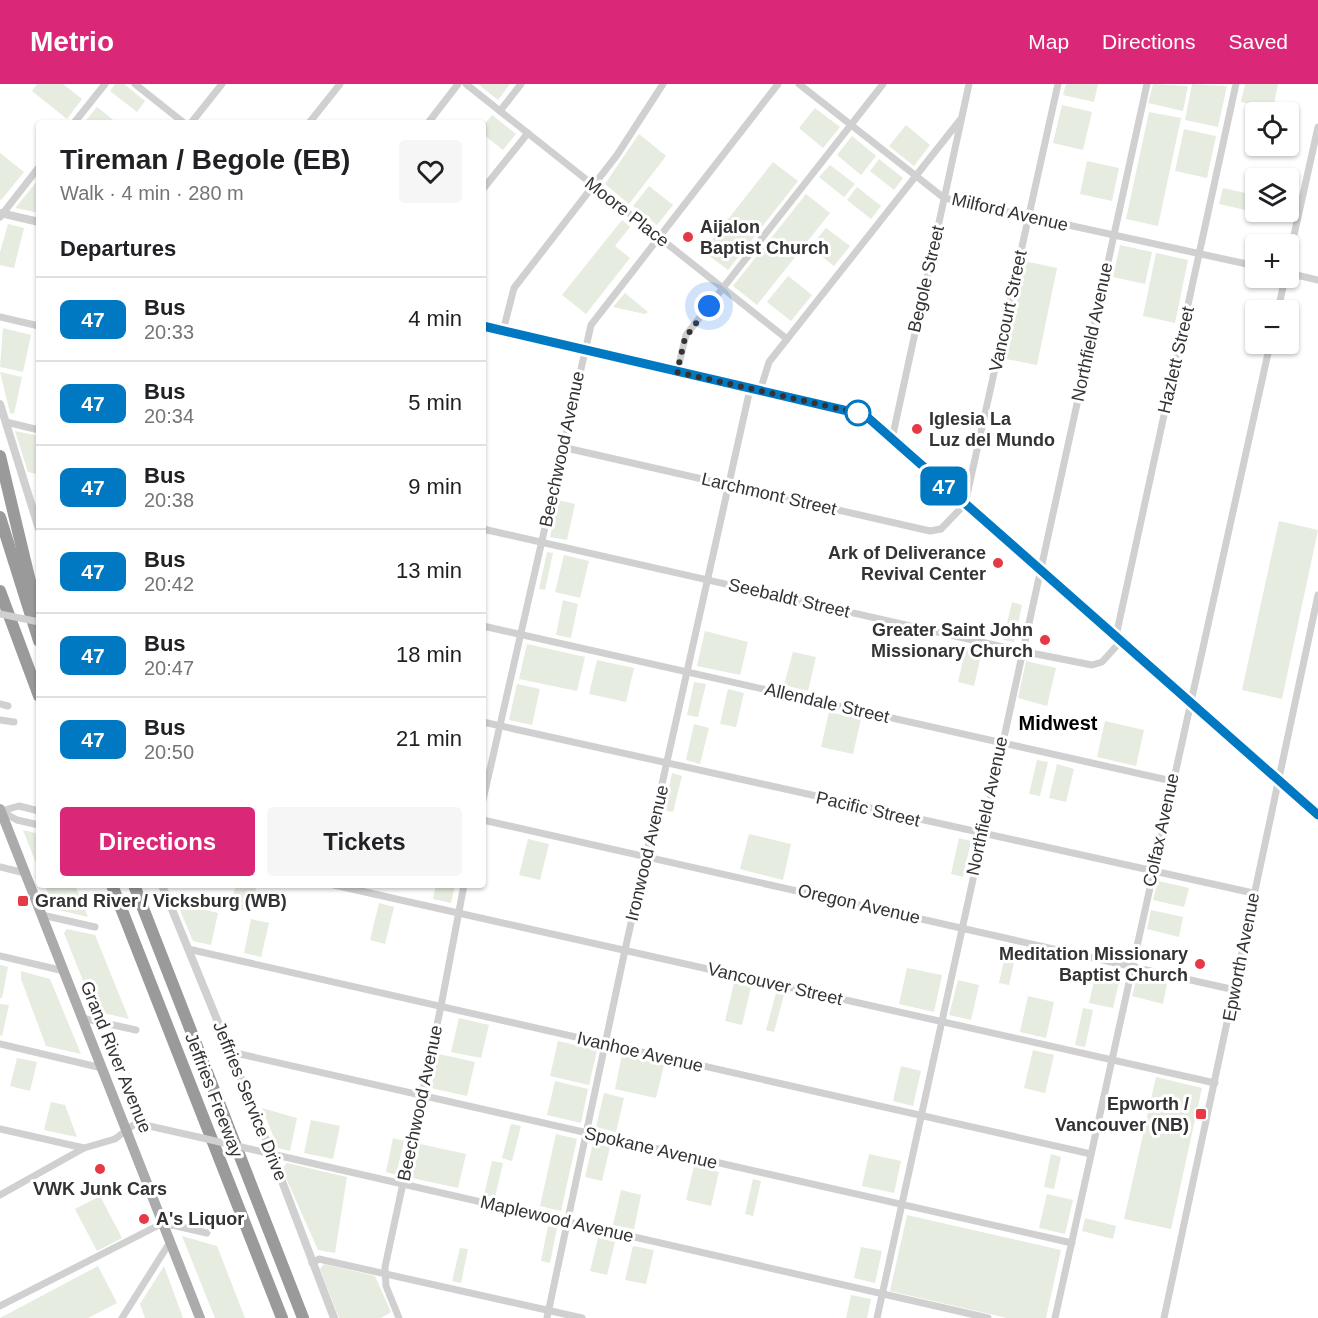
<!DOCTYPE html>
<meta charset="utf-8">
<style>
:root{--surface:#fff;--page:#f6f6f6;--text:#202124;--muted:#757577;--line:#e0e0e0;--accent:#db2777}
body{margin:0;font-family:Helvetica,sans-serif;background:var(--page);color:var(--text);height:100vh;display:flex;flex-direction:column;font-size:22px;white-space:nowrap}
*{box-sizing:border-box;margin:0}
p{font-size:20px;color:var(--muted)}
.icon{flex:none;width:33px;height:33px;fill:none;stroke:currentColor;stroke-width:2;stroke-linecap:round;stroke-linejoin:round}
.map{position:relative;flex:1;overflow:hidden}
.details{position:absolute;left:36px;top:36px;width:450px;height:768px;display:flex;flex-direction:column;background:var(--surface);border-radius:6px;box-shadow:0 2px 4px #0004}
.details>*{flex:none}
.badge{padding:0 12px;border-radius:9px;font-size:21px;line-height:39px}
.fabs{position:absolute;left:1245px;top:18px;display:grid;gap:12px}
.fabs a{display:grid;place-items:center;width:54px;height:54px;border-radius:6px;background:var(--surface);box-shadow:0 2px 4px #0004;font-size:30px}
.you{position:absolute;width:30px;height:30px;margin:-15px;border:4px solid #fff;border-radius:50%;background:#1a73e8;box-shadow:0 0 0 9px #1a73e833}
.map>.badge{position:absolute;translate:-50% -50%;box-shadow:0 0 0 3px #fff}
h2{padding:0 24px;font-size:22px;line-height:54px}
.round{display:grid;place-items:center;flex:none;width:63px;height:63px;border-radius:6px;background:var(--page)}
.overview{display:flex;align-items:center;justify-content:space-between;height:102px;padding:0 24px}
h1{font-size:28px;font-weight:700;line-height:45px}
.cta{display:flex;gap:12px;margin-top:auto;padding:12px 24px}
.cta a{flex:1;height:69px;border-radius:6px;background:var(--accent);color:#fff;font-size:24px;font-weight:700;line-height:69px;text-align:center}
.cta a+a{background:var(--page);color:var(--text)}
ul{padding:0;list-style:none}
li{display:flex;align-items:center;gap:18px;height:84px;padding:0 24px;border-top:2px solid var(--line)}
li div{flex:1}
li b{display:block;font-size:22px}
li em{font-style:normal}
li .badge{min-width:66px;font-weight:700;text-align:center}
header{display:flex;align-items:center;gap:36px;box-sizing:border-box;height:84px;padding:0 30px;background:var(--accent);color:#fff}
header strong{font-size:28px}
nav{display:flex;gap:33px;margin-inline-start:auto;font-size:21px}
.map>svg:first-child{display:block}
.green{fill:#e6ecdf}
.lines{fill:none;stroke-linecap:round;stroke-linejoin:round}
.minor{stroke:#d0d0d0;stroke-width:7}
.tertiary{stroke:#d0d0d0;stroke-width:8}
.primary{stroke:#ababab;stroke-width:10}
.motorway{stroke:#9a9a9a;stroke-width:12}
.minor-bridge{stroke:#d0d0d0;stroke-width:7}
.line-casing{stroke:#fff;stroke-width:14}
.line{stroke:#0079c2;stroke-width:9}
.walk{stroke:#333;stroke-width:6;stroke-dasharray:0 10.8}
.poi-dot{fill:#e63946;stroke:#fff;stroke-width:2}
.stop-dot{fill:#fff;stroke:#0079c2;stroke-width:3}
.labels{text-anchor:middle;stroke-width:6;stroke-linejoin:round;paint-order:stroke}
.street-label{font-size:18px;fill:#333;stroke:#fff}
.poi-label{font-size:18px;font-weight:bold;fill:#333;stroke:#fff;text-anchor:start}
.neighbourhood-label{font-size:20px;font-weight:bold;fill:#000;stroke:#fff}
</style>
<header>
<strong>Metrio</strong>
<nav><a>Map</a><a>Directions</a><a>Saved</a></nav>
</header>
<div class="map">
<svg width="1318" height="1234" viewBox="0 0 1318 1234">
<rect width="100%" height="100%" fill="#fff"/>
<g class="green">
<polygon points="37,0 63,0 82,15 67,35 32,7"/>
<polygon points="115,0 124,0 145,17 137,28 110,7"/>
<polygon points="478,0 510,0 498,16"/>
<polygon points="1066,0 1098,0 1094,18 1063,11"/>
<polygon points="1153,0 1188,2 1183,27 1148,19"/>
<polygon points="1192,0 1227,2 1218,43 1185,36"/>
<polygon points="1245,0 1278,0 1273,25 1241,18"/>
<polygon points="1062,21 1092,28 1083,66 1053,59"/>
<polygon points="97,23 117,39 84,39"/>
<polygon points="815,24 840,43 823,64 799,44"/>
<polygon points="1149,28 1181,34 1158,142 1126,135"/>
<polygon points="492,31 516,50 503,66 483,50 483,42"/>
<polygon points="906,41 930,61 914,82 889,62"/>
<polygon points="1184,45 1216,52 1207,94 1175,87"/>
<polygon points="639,50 666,72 629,120 605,100"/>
<polygon points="852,52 876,72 861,91 837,71"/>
<polygon points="0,69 24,88 1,116 0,115"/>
<polygon points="879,75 903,94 894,106 870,87"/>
<polygon points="1087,77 1119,84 1112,117 1080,110"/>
<polygon points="773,78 798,97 728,186 703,167"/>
<polygon points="830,81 855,100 844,113 819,93"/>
<polygon points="38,96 39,129 16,124 16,123"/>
<polygon points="649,102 673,121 657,141 633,122"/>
<polygon points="857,103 881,122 871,135 847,116"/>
<polygon points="1223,104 1254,111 1250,127 1219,120"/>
<polygon points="806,110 830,129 757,221 733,202"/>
<polygon points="622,136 630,143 615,162 630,174 586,230 562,211"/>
<polygon points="8,140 24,144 14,184 0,181 0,168"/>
<polygon points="826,144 850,162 834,182 810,163"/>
<polygon points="1120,161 1152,168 1145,200 1113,193"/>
<polygon points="1156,169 1188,176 1175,239 1143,232"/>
<polygon points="1024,177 1057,184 1037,281 1006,275"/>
<polygon points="788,192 812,211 791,237 767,218"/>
<polygon points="625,209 648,228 645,230 613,223"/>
<polygon points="3,244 31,251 23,288 0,283"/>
<polygon points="0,288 22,293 14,330 10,329"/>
<polygon points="15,347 39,352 36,390 28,388"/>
<polygon points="558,416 575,420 567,456 550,453"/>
<polygon points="1279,437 1318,446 1282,615 1242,606"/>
<polygon points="547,468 553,469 545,506 539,505"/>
<polygon points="564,471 589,477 580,514 555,508"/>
<polygon points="563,516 578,520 571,554 556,551"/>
<polygon points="1012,518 1022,521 1014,558 1003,556"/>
<polygon points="705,547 748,558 740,591 697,582"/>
<polygon points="527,560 585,573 577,607 519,595"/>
<polygon points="966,563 982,567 974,602 958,598"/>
<polygon points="793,568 816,573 808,607 784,601"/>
<polygon points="597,576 634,584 626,618 589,610"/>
<polygon points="1026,577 1056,584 1047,622 1018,614"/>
<polygon points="694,598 706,600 698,633 687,631"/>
<polygon points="517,600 540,605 532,641 509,636"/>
<polygon points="728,605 744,609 736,643 720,640"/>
<polygon points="829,628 861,635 853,670 821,663"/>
<polygon points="1105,637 1144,646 1136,682 1097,673"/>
<polygon points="694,640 709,644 700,680 686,676"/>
<polygon points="1037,676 1048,678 1040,712 1029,710"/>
<polygon points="1057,680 1074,685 1066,718 1049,714"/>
<polygon points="672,689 682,692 673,728 664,726"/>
<polygon points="23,746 39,750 39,787"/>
<polygon points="749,750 791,760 783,796 740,785"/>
<polygon points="959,754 971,757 963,793 951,790"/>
<polygon points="528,755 549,760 540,796 519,791"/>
<polygon points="1158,797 1189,804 1184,823 1153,816"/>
<polygon points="45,801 75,801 88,833 54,825"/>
<polygon points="236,801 257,801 250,828 230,823"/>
<polygon points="436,801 455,801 451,819 433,815"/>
<polygon points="177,819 218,829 211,861 193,857"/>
<polygon points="379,819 394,823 385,860 370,856"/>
<polygon points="1151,826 1183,833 1179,853 1147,845"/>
<polygon points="251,835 269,839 261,873 244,869"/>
<polygon points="67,845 95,851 129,935 95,927 64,849"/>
<polygon points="1007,862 1017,865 1009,901 999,899"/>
<polygon points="0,881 8,883 2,914 0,914"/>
<polygon points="1097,883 1121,889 1113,924 1089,919"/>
<polygon points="907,884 942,891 934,928 899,920"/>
<polygon points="21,887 50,895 81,970 46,962 21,895"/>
<polygon points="1137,893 1167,900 1163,920 1132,912"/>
<polygon points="958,896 979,901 971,936 949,931"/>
<polygon points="734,899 751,903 742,941 725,937"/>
<polygon points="776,909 784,911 774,948 766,946"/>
<polygon points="1028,912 1054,918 1046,954 1020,948"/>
<polygon points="0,920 9,921 2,952 0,951"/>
<polygon points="1083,924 1093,926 1085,963 1075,961"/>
<polygon points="459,934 489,941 481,974 451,968"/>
<polygon points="558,957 597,966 589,1001 550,992"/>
<polygon points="1033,966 1054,971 1045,1009 1024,1004"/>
<polygon points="439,970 475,978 467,1012 431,1004"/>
<polygon points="622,971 664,981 656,1014 615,1005"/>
<polygon points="17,974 37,978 30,1007 10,1002"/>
<polygon points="901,982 921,987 913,1022 893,1017"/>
<polygon points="1156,993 1202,1004 1171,1145 1124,1135"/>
<polygon points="555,997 588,1005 581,1039 547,1031"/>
<polygon points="604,1009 624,1014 616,1048 596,1043"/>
<polygon points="51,1018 65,1021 77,1053 44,1046"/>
<polygon points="262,1024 297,1034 290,1067 278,1064"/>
<polygon points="311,1036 340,1042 333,1075 304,1069"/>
<polygon points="511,1040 521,1042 512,1077 502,1074"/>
<polygon points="556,1050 577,1055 561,1127 540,1122"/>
<polygon points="393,1054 404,1057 396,1091 386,1088"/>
<polygon points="593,1059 610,1063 602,1097 585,1093"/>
<polygon points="420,1060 466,1070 458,1104 412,1094"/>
<polygon points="869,1070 901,1077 894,1109 862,1102"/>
<polygon points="1051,1070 1061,1073 1054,1105 1044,1103"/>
<polygon points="492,1077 503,1079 495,1113 484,1111"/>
<polygon points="287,1079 347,1093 335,1169 318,1166 282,1085"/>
<polygon points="694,1082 719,1088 711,1122 686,1116"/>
<polygon points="753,1095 761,1097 753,1132 745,1130"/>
<polygon points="621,1106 641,1111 634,1145 613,1141"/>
<polygon points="1047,1110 1073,1116 1065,1150 1039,1144"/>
<polygon points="100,1112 122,1154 97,1167 75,1125"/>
<polygon points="907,1131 1061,1166 1046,1234 1007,1234 890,1207"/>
<polygon points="1085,1134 1116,1142 1113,1155 1082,1147"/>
<polygon points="548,1142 557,1144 550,1179 541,1177"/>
<polygon points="182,1152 217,1162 245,1234 215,1234"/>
<polygon points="598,1154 615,1158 607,1191 590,1187"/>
<polygon points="633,1162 654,1166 646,1200 625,1196"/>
<polygon points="861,1163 882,1167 875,1199 854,1194"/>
<polygon points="460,1164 468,1165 461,1199 452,1197"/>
<polygon points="324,1180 375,1192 391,1228 381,1234 339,1234 320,1185"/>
<polygon points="98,1182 117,1219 88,1234 0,1234"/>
<polygon points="164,1182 183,1234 145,1234 140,1220"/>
<polygon points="851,1211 871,1215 867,1234 846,1234"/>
</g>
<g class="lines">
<g class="minor">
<polyline points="135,0 184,39"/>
<polyline points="466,0 787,255"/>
<polyline points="799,0 944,114 1256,182"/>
<polyline points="500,27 521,0"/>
<polyline points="74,39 105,0"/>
<polyline points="191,39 222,0"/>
<polyline points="309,39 340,0"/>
<polyline points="428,39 458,0"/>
<polyline points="483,105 528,49"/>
<polyline points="0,133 39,83"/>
<polyline points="1288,178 1318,43"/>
<polyline points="1288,189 1318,196"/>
<polyline points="1278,226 1285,194"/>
<polyline points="0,233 39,242"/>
<polyline points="503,247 514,204 617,71 663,0"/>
<polyline points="677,288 686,251 883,0"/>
<polyline points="760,307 769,278 960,36"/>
<polyline points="6,338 39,346"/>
<polyline points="892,355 969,0"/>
<polyline points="562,363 930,447 941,445 965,420 1058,0"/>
<polyline points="483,445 1021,567 1092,581 1102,578 1121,557"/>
<polyline points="483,542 1172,697"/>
<polyline points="1116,552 1236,0"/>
<polyline points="0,620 8,622"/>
<polyline points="0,636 14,638"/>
<polyline points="483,638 1253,809"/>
<polyline points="483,716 591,241 778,0"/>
<polyline points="39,727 19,722 1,727 17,736 39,741"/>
<polyline points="483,736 1235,906"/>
<polyline points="0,783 25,789"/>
<polyline points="334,801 1215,999"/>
<polyline points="42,831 95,843"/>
<polyline points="188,865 1091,1070"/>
<polyline points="0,872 64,887"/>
<polyline points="82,934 136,946"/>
<polyline points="0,960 102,984"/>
<polyline points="231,968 1072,1159"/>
<polyline points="0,1045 84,1064"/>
<polyline points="263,1068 988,1234"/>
<polyline points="0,1111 84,1064 115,1055 136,1039 198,1053"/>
<polyline points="312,1179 319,1175 582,1234"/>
<polyline points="0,1222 163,1139 207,1149"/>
<polyline points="122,1234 170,1158"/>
<polyline points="399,1234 386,1202 385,1183 441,922 464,801"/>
<polyline points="547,1234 625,866 750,305"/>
<polyline points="877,1234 1147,0"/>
<polyline points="1055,1234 1270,260"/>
<polyline points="1164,1234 1318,511"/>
</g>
<g class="tertiary">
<polyline points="0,129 39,138"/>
<polyline points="483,242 865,331 1318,731"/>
<polyline points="0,320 39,445"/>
<polyline points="162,801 269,1063 334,1234"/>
</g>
<polyline class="primary" points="0,725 200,1234"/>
<g class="motorway">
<polyline points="0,372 39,535"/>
<polyline points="0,433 39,557"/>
<polyline points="0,507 39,612"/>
<polyline points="112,801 282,1234"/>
<polyline points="134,801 303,1234"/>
</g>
<g class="minor-bridge">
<polyline points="0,530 39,538"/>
<polyline points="198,1053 263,1068"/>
</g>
</g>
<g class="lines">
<defs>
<polyline id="line" points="483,242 865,331 1318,731"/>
</defs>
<use href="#line" class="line-casing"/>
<use href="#line" class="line"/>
<polyline class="walk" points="709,222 685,254 677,288 858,329"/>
</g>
<g class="poi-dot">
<circle cx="688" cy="153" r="6"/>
<circle cx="917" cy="345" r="6"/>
<circle cx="998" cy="479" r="6"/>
<circle cx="1045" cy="556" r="6"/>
<rect x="17" y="811" width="12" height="12" rx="3"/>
<circle cx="1200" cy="880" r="6"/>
<rect x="1195" y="1024" width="12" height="12" rx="3"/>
<circle cx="100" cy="1085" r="6"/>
<circle cx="144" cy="1135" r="6"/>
</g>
<circle class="stop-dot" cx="858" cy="329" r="12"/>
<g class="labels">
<g class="street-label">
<text transform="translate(627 128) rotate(38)" y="6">Moore Place</text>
<text transform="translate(1010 128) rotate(13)" y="6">Milford Avenue</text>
<text transform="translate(926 195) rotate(-77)" y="6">Begole Street</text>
<text transform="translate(1008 227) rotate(-78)" y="6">Vancourt Street</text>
<text transform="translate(1092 248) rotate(-78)" y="6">Northfield Avenue</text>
<text transform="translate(1176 276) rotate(-77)" y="6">Hazlett Street</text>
<text transform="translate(562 365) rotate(-78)" y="6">Beechwood Avenue</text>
<text transform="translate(769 410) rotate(13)" y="6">Larchmont Street</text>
<text transform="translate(789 514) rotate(13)" y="6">Seebaldt Street</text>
<text transform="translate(827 619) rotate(13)" y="6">Allendale Street</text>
<text transform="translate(987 722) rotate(-78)" y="6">Northfield Avenue</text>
<text transform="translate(868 725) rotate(13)" y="6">Pacific Street</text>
<text transform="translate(1161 746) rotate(-78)" y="6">Colfax Avenue</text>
<text transform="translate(647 769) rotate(-77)" y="6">Ironwood Avenue</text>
<text transform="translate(859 820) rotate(13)" y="6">Oregon Avenue</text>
<text transform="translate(1241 873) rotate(-79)" y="6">Epworth Avenue</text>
<text transform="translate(775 900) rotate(13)" y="6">Vancouver Street</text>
<text transform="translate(640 968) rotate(13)" y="6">Ivanhoe Avenue</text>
<text transform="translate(116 973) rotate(68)" y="6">Grand River Avenue</text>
<text transform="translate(214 1011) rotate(69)" y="6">Jeffries Freeway</text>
<text transform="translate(250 1017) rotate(68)" y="6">Jeffries Service Drive</text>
<text transform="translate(420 1019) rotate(-78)" y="6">Beechwood Avenue</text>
<text transform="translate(651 1064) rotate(13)" y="6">Spokane Avenue</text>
<text transform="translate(557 1135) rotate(13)" y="6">Maplewood Avenue</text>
</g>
<g class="poi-label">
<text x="700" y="149">Aijalon<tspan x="700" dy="21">Baptist Church</tspan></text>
<text x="929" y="341">Iglesia La<tspan x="929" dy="21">Luz del Mundo</tspan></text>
<text x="986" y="475" text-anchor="end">Ark of Deliverance<tspan x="986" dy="21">Revival Center</tspan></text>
<text x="1033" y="552" text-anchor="end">Greater Saint John<tspan x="1033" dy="21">Missionary Church</tspan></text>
<text x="35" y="823">Grand River / Vicksburg (WB)</text>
<text x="1188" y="876" text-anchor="end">Meditation Missionary<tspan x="1188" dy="21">Baptist Church</tspan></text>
<text x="1189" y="1026" text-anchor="end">Epworth /<tspan x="1189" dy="21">Vancouver (NB)</tspan></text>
<text x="100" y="1111" text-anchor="middle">VWK Junk Cars</text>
<text x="156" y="1141">A's Liquor</text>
</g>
<g class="neighbourhood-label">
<text x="1058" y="646">Midwest</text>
</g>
</g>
</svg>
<div class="fabs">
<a><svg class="icon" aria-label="locate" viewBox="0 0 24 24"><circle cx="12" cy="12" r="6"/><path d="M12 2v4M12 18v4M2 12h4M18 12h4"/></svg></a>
<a><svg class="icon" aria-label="layers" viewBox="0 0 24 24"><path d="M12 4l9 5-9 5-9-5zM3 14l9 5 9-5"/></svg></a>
<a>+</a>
<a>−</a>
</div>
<div class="you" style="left:709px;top:222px"></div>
<b class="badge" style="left:944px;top:402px;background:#0079c2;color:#fff">47</b>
<section class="details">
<div class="overview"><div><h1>Tireman / Begole (EB)</h1><p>Walk · 4 min · 280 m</p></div><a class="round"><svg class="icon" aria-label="heart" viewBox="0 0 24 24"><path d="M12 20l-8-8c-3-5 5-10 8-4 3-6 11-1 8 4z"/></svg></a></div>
<h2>Departures</h2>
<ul>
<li><span class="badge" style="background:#0079c2;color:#fff">47</span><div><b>Bus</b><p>20:33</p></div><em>4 min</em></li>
<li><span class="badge" style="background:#0079c2;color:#fff">47</span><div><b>Bus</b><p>20:34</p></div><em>5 min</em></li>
<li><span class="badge" style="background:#0079c2;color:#fff">47</span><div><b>Bus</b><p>20:38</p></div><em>9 min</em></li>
<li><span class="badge" style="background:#0079c2;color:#fff">47</span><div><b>Bus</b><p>20:42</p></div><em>13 min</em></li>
<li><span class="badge" style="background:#0079c2;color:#fff">47</span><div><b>Bus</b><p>20:47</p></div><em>18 min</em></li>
<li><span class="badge" style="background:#0079c2;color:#fff">47</span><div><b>Bus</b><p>20:50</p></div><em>21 min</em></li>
</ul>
<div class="cta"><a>Directions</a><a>Tickets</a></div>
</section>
</div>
